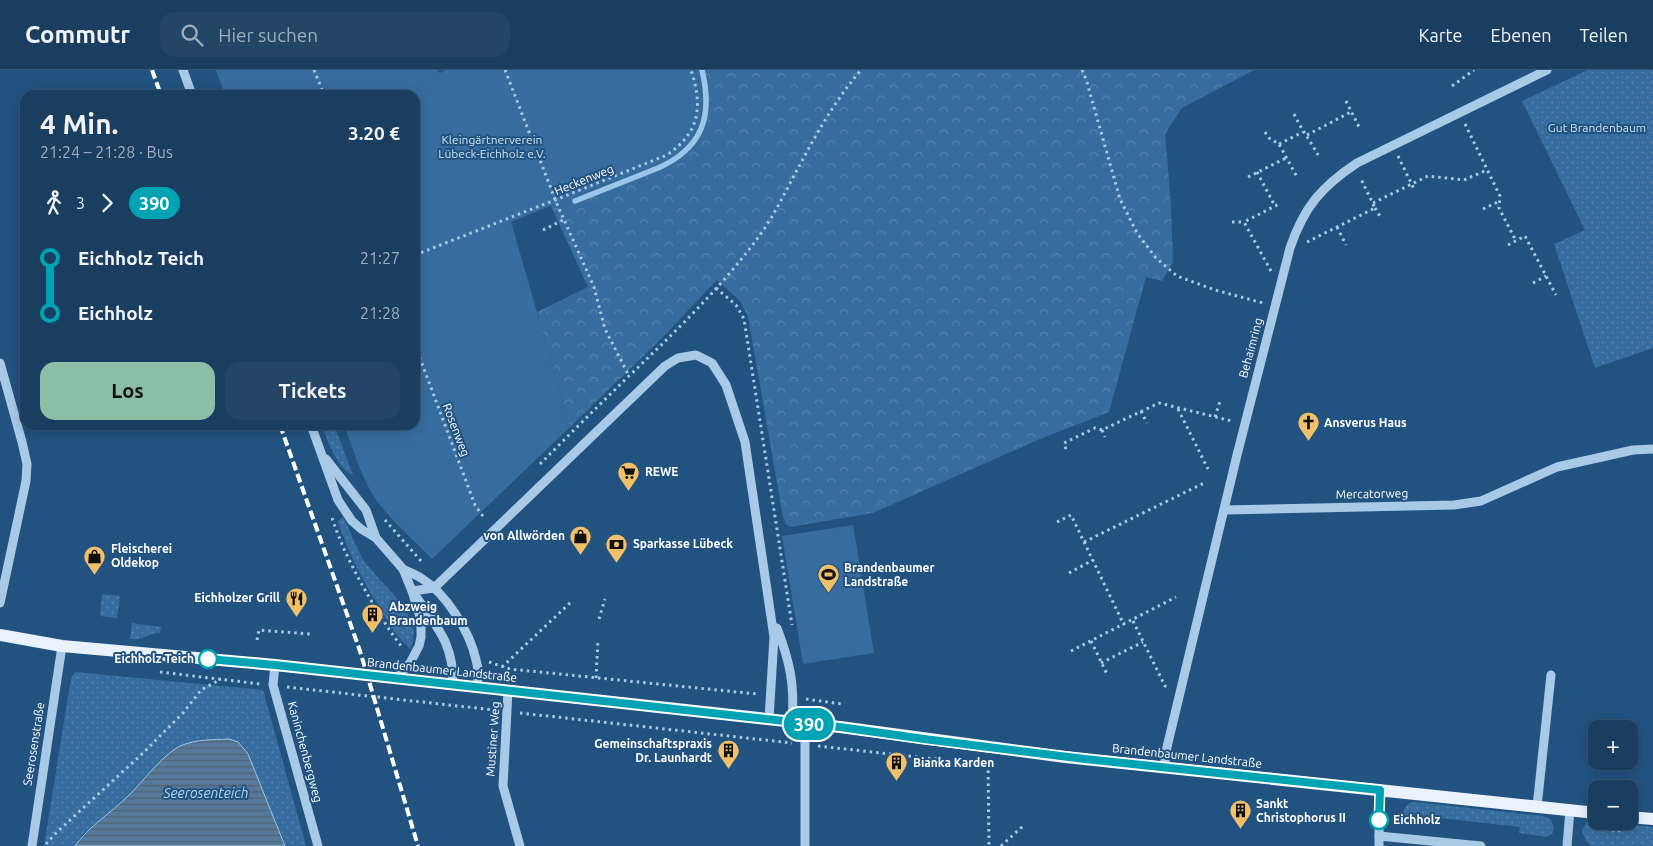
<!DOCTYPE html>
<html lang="de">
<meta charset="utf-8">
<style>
:root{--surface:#1a3e60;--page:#234566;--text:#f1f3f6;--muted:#9faebd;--line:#385775;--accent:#8abfa5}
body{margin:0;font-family:Ubuntu,sans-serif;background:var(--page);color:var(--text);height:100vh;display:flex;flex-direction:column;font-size:19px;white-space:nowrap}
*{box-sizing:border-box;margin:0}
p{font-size:16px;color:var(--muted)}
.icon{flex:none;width:28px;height:28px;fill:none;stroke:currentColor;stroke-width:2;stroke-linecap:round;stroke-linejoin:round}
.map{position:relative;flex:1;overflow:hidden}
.details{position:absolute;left:20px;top:20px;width:400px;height:340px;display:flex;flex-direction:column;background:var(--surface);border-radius:15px;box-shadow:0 2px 12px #0003,0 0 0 1px var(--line)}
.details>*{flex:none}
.badge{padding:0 10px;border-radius:16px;font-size:18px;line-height:32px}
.controls{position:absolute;left:1588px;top:650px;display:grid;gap:10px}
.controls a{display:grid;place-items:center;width:50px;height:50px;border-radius:10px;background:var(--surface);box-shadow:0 2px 12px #0003,0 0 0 1px var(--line);font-size:25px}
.map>.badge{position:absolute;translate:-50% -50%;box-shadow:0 0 0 2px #fff}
.legs{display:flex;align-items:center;gap:8px;height:55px;padding:0 20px;font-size:16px}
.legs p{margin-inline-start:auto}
.overview{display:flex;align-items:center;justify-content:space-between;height:85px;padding:0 20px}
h1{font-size:28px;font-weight:700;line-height:38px}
.button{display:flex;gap:10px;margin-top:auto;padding:10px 20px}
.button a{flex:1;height:58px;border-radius:15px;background:var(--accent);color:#111;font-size:20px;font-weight:700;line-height:58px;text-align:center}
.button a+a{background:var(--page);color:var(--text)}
ul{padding:0 20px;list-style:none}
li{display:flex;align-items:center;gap:18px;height:55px;font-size:19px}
li i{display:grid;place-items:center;width:8px;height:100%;margin:0 6px;background:currentColor}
li i::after{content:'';width:12px;height:12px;margin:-6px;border:4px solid;border-radius:50%;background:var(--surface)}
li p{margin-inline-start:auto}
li:first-child i{background:linear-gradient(#0000 50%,currentColor 0)}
li:last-child i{background:linear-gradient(currentColor 50%,#0000 0)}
header{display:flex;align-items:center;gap:30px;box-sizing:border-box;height:70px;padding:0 25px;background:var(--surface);border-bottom:1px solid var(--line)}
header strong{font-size:24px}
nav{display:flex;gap:28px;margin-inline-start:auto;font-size:18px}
.search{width:350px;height:45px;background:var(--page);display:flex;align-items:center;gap:12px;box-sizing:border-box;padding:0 18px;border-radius:15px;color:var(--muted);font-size:19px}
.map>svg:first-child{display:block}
.grass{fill:url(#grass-dots)}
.forest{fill:url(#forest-crowns)}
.garden{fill:#366d9e}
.water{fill:url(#water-rules);stroke:#9cc6e8}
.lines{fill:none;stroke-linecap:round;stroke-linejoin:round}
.stream{stroke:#9cc6e8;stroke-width:5.5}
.path{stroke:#a8cae7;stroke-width:3;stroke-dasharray:2.5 4;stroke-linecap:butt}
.minor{stroke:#a8cae7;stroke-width:9}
.major{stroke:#eaf3fd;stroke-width:12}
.rail{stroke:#fff;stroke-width:4;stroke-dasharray:9 4;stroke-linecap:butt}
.line-1-casing{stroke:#fff;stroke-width:11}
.line-1{stroke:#00a3b4;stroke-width:8}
.stop-1-dot{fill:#fff;stroke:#00a3b4;stroke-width:2.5}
.labels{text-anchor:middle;stroke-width:4;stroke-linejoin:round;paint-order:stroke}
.park-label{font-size:12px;fill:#cce2f6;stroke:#225380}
.street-label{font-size:12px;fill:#fff;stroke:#225380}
.poi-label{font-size:12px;font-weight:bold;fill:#fff;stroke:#225380;text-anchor:start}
.stop-label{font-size:12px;font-weight:bold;fill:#fff;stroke:#225380;text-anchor:end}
.water-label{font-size:14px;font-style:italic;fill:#b4d3ef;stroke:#225380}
</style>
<header>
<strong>Commutr</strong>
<div class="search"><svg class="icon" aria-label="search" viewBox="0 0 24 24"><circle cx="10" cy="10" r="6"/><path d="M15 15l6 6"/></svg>Hier suchen</div>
<nav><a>Karte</a><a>Ebenen</a><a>Teilen</a></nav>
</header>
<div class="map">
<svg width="1653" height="776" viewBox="0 0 1653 776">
<defs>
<pattern id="grass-dots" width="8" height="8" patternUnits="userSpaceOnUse" patternTransform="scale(1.25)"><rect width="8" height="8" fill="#366d9e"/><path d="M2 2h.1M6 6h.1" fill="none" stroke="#5483ad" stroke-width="1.8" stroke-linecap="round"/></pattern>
<pattern id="forest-crowns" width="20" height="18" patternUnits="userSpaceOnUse" patternTransform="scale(1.25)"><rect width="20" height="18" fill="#366d9e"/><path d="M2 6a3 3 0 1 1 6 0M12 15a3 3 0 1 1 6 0" fill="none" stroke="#5483ad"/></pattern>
<pattern id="water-rules" width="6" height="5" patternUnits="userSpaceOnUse" patternTransform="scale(1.25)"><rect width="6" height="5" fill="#567899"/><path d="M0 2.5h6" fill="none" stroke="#516272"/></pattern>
</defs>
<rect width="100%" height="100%" fill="#225380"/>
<g class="grass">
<polygon points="1588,0 1653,0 1653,278 1595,298 1554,174 1585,160 1522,31"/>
<path d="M322,355H334L353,405C339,402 326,368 322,355Z"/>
<path d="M343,447C351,461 355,476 363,489C379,514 428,547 410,579L395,563L366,515L353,490L338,453V451Z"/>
<polygon points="102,524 120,526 117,548 100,546"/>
<path d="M132,553L161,557L160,563C147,563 145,571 130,569Z"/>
<polygon points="75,602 263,620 306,776 285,776 248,684 127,728 82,765 75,776 44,776 71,608"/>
<path d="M1415,732L1543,746L1550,749L1554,757L1552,764L1546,767L1519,763L1520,757L1414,745L1412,751L1407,750L1403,743C1405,736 1407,733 1415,732Z"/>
<polygon points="1594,751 1653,757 1653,776 1591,776 1585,769 1582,761 1586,752"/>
</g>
<polygon class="forest" points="695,0 1254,0 1182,38 1165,64 1171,135 1173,192 1162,211 1146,207 1109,342 1040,369 873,443 790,457 786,454 783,447 748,247 740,231 717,210 660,270 570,357 537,242 588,217 551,136 657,95 691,69 696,60 702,43 699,11"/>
<g class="garden">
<path d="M216,0H437L440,3L446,0H695C703,24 707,48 691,69C671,95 633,104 604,115C573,128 541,139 511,152L570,357L432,489C411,467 385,446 370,420C359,400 352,376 344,355H415V25H225Z"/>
<polygon points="853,455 874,583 803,594 782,466"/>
</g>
<path class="water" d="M229,669L238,672L248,684L285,776H75C89,756 111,743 128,726C144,711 161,686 180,676C196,669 212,670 229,669Z"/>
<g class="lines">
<path class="stream" d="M575,131L658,98C703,78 713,46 702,0"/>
<g class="path">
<polyline points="314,0 324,25"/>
<polyline points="505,0 557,134 594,217 605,259 629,306"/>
<polyline points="1082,0 1086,9 1120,129 1137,163 1156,188 1177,206 1215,220 1263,233"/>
<polyline points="1452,16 1474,0"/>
<polyline points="1346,31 1360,59"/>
<path d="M1294,44C1301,59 1310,70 1318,85"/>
<polyline points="1465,54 1500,126 1499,138 1516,171"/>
<polyline points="1265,62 1269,68 1279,74 1297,107"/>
<polyline points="1307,65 1351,42"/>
<polyline points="1279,74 1303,62"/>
<polyline points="1398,86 1415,121"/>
<polyline points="1257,102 1275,136"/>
<polyline points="1248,107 1286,88"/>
<polyline points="1373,133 1428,106 1464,110 1487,100"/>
<polyline points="1375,138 1381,148"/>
<polyline points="1483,139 1500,131"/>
<polyline points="1232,152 1244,152"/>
<polyline points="1337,157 1346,175"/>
<polyline points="543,160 563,150"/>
<polyline points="1307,172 1375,138 1360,107"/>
<polyline points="1508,175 1525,166 1556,225"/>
<path d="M415,185L555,130L667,85C700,62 703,37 691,0"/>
<polyline points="1271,201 1244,152 1279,134"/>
<polyline points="1533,213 1546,206"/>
<polyline points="716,218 736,235 744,249 792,555"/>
<polyline points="415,275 475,435 485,449"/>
<polyline points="1178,339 1208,399"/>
<polyline points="1141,341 1147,353"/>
<polyline points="1215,347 1220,331"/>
<polyline points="1102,360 1105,367"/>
<polyline points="1066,379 1064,373 1095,358 1102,360 1159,333 1232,351"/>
<path d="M540,394C569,365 599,335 629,306C675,262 722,217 760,165C777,141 789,114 803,89C820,57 838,27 861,0"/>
<path d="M332,448C342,478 356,505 372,532C382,548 391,564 403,578"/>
<polyline points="385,450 421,491"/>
<polyline points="1057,452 1071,445 1124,555"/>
<polyline points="1084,472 1204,413"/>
<polyline points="1069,503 1093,490"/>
<polyline points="599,549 605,529"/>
<polyline points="1133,551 1165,616 1169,617"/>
<polyline points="257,570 259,560 311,564"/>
<polyline points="1091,571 1108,606"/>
<polyline points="1071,581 1176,527"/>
<polyline points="489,592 510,599 757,624"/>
<polyline points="1101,593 1143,572"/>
<polyline points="502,597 571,532"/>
<polyline points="160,602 260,614"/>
<polyline points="596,608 598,570"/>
<polyline points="287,617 494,640"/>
<polyline points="806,629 842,634"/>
<polyline points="520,643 792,673"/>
<polyline points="818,676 981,694"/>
<polyline points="988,694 989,776"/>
<polyline points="1599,758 1620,761"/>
<polyline points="46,774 56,763 143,683 183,643 201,620 221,609"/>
<polyline points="1001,776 1023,756"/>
</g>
<g class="minor">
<polyline points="183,0 192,25"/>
<polyline points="0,293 22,372 27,394 26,411 0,533"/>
<polyline points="311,355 338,430 352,451 361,459 376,468 403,499 412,521 421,550 421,567 419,576 410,593 396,609"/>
<polyline points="326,389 366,440 376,468"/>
<polyline points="1224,440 1454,435 1481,431 1557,397 1633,380 1653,379"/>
<path d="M403,499C409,502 415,504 421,508C446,523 470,562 476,590C479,599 478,608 477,617"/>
<polyline points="412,521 434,518 665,296 678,288 696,285 712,293 726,315 745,372 774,567 769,649"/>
<path d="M415,525C437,557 454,574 453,615"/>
<path d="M777,558C790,592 795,615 792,652"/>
<polyline points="275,595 273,615 318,776"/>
<polyline points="508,621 503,716 520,776"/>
<path d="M1164,698L1167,677L1237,385L1290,178C1304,137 1321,117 1357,93L1547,0"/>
<polyline points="1537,737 1551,605"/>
<polyline points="1379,766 1481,776"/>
<polyline points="32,776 62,576"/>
<polyline points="805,776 805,653"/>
<polyline points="1379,776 1379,721"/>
<polyline points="1567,776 1570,740"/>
</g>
<g class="major">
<polyline points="0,565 62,576 275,595 840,657 1065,687 1596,743"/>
<polyline points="1629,747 1653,749"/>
</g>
<g class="rail">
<polyline points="152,0 161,25"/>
<polyline points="280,355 360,581 418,776"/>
</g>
</g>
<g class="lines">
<defs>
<polyline id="line-1" points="208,589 275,595 840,657 924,669 1085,689 1380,720 1379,750"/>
</defs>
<use href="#line-1" class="line-1-casing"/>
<use href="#line-1" class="line-1"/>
</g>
<defs>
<symbol id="church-pin" viewBox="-11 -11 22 30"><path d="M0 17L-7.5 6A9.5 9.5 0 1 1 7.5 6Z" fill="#f3c06a" stroke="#225380"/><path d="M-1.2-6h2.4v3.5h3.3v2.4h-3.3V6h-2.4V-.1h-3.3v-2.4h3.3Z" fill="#111"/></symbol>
<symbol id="supermarket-pin" viewBox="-11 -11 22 30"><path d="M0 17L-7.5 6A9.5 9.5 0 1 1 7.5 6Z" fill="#f3c06a" stroke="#225380"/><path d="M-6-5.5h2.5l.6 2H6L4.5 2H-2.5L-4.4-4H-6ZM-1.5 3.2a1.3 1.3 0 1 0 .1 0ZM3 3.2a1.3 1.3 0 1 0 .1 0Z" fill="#111"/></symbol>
<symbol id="shop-pin" viewBox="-11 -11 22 30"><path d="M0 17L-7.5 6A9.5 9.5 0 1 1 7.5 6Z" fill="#f3c06a" stroke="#225380"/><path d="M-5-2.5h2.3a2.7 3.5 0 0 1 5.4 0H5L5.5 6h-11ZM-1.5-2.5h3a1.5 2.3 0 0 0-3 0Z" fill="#111"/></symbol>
<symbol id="bank-pin" viewBox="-11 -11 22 30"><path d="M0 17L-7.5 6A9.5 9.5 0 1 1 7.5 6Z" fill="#f3c06a" stroke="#225380"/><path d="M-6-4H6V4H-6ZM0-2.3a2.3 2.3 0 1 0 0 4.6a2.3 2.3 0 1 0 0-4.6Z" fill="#111"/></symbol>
<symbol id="stadium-pin" viewBox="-11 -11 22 30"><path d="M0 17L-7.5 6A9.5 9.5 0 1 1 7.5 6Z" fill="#f3c06a" stroke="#225380"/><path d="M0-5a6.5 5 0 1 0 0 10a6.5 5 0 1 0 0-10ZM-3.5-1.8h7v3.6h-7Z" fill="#111"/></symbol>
<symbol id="restaurant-pin" viewBox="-11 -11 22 30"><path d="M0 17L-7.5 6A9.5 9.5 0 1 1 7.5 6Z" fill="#f3c06a" stroke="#225380"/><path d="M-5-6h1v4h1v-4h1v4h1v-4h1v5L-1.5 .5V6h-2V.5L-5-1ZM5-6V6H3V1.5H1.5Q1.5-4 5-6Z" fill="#111"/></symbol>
<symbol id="building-pin" viewBox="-11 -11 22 30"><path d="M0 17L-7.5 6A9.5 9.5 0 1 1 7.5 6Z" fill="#f3c06a" stroke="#225380"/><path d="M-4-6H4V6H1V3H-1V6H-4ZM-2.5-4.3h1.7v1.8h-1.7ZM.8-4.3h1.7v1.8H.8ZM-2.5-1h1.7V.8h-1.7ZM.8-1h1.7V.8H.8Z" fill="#111"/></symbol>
</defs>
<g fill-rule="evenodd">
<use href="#church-pin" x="1296" y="340" width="25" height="34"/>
<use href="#supermarket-pin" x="616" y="390" width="25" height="34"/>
<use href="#shop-pin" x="568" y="454" width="25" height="34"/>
<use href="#bank-pin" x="604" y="462" width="25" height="34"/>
<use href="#shop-pin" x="82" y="474" width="25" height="34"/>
<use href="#stadium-pin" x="816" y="492" width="25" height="34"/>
<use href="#restaurant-pin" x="284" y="516" width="25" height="34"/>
<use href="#building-pin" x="360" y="532" width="25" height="34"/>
<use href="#building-pin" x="716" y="668" width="25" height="34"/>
<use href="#building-pin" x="884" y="680" width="25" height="34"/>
<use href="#building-pin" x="1228" y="728" width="25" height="34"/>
</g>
<g class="stop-1-dot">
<circle cx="208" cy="589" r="9"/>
<circle cx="1379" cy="750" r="9"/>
</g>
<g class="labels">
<g class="park-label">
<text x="1597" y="62">Gut Brandenbaum</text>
<text x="492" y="74">Kleingärtnerverein<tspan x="492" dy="14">Lübeck-Eichholz e.V.</tspan></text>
</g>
<g class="street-label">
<text transform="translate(584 110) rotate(-22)" y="4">Heckenweg</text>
<text transform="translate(1251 278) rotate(-75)" y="4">Behaimring</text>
<text transform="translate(456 360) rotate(69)" y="4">Rosenweg</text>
<text transform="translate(1372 424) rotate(-1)" y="4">Mercatorweg</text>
<text transform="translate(442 600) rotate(6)" y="4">Brandenbaumer Landstraße</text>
<text transform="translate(493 669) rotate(-86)" y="4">Mustiner Weg</text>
<text transform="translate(34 674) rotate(-81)" y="4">Seerosenstraße</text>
<text transform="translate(305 682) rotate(75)" y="4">Kaninchenbergweg</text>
<text transform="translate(1187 686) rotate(6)" y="4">Brandenbaumer Landstraße</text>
</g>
<g class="poi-label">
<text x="1324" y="357">Ansverus Haus</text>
<text x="645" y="406">REWE</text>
<text x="565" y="470" text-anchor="end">von Allwörden</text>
<text x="633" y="478">Sparkasse Lübeck</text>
<text x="111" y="483">Fleischerei<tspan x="111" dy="14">Oldekop</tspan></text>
<text x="844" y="502">Brandenbaumer<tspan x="844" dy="14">Landstraße</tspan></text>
<text x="280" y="532" text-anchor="end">Eichholzer Grill</text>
<text x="389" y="541">Abzweig<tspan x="389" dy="14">Brandenbaum</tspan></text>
<text x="712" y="678" text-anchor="end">Gemeinschaftspraxis<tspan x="712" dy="14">Dr. Launhardt</tspan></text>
<text x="913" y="697">Bianka Karden</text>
<text x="1256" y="738">Sankt<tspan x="1256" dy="14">Christophorus II</tspan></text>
</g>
<g class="stop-label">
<text x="194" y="593">Eichholz Teich</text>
<text x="1393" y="754" text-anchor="start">Eichholz</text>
</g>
<g class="water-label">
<text x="206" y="728">Seerosenteich</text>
</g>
</g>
</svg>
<div class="controls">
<a>+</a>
<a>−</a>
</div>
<b class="badge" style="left:809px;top:654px;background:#00a3b4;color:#fff">390</b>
<section class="details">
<div class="overview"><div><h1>4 Min.</h1><p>21:24 – 21:28 · Bus</p></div><b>3.20 €</b></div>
<div class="legs"><svg class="icon" aria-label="walk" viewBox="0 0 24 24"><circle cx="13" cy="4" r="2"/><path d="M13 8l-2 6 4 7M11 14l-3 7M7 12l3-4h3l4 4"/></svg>3<svg class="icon" aria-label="forward" viewBox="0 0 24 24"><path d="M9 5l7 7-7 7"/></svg><b class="badge" style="background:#00a3b4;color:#fff">390</b></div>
<ul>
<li><i style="color:#00a3b4"></i><b>Eichholz Teich</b><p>21:27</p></li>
<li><i style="color:#00a3b4"></i><b>Eichholz</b><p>21:28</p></li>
</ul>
<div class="button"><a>Los</a><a>Tickets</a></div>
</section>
</div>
